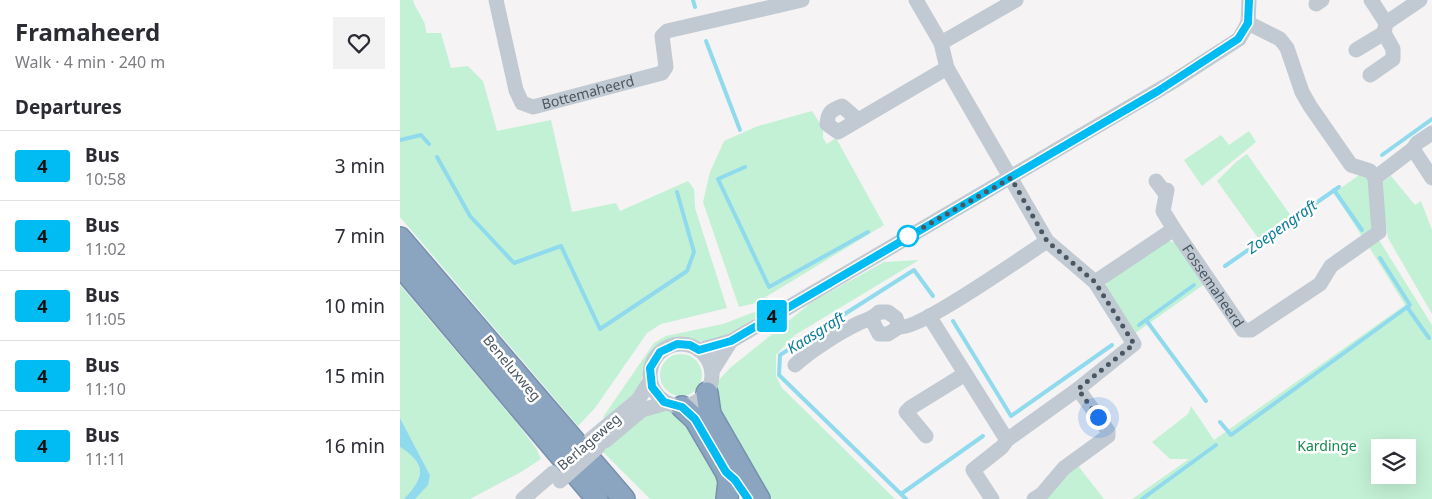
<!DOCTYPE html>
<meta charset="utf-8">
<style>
:root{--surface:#fff;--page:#f2f2f3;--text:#2b2b33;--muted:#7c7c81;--line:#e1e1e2}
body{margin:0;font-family:"Noto Sans",sans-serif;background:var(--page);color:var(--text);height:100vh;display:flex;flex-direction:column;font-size:19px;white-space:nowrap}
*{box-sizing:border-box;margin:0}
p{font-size:16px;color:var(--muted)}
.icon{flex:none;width:28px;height:28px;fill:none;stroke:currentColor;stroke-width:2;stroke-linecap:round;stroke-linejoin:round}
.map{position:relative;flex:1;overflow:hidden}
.drawer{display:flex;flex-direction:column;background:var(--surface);width:400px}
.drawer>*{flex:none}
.badge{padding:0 10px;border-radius:4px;font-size:18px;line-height:32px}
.tools{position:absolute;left:971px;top:439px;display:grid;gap:10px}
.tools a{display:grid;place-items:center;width:45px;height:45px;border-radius:0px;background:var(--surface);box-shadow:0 5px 20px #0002;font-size:25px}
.you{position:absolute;width:25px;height:25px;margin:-12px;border:4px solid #fff;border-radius:50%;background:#1a73e8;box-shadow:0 0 0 8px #1a73e833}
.map>.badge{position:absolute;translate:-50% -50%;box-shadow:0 0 0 2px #fff}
h2{padding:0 15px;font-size:19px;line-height:45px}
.round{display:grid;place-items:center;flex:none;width:52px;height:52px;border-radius:0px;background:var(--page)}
.headline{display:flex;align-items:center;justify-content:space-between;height:85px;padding:0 15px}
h1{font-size:24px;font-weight:700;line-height:38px}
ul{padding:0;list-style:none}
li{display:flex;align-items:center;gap:15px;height:70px;padding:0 15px;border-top:1px solid var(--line)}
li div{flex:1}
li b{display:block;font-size:19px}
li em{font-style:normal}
li .badge{min-width:55px;font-weight:700;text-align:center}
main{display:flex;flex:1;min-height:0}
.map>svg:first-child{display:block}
.green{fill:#c3f1d5;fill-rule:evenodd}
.water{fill:#90daee}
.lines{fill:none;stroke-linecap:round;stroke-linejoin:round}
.stream{stroke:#90daee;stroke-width:4}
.highway-casing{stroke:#7690ad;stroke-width:24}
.minor{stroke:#c1cad2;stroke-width:15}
.highway{stroke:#8ba5c1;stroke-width:21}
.minor-bridge{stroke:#c1cad2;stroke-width:15}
.line-casing{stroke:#fff;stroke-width:11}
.line{stroke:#00bcf2;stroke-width:8}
.walk{stroke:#4a5661;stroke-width:5;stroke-dasharray:0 9}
.stop-dot{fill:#fff;stroke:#00bcf2;stroke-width:2.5}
.labels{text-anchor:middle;stroke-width:5;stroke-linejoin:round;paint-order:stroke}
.street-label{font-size:14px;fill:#4a5661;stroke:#fff}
.park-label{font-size:14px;fill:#17864f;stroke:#fff}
.water-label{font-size:15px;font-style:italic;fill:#0c7c9b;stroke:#fff}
</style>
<main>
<section class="drawer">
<div class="headline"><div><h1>Framaheerd</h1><p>Walk · 4 min · 240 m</p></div><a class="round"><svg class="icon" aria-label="heart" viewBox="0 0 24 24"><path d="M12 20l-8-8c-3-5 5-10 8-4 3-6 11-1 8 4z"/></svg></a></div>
<h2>Departures</h2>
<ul>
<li><span class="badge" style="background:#00bcf2;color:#111">4</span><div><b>Bus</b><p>10:58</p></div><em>3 min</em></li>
<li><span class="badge" style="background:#00bcf2;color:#111">4</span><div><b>Bus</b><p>11:02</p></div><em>7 min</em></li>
<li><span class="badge" style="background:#00bcf2;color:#111">4</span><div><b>Bus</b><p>11:05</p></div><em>10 min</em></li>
<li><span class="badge" style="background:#00bcf2;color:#111">4</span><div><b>Bus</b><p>11:10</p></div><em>15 min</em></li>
<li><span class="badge" style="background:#00bcf2;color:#111">4</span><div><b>Bus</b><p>11:11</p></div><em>16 min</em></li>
</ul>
</section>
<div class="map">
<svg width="1032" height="499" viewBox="0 0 1032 499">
<rect width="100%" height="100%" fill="#f5f3f3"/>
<g class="green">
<path d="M0,0H13C16,12 27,20 26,33H41L51,68L68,66L83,81L97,131L151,120L172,212L216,203L220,211L288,181L294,189L295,208L327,308L261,324L247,333L195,408L178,426L0,217Z"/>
<polygon points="412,111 423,128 423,138 427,144 436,138 484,225 356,303 339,307 303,202 310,172 324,141 358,126"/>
<polygon points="849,131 856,142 802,186 784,160 821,135 829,145"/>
<polygon points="847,154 891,216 858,238 817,181 836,162"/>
<polygon points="962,173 969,179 974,228 963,238 934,193"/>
<polygon points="991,176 1015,205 1021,201 1032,230 1032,314 988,238 980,184"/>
<polygon points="766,240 777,243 806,283 734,334 705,287 709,281"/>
<path d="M979,240L1032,325V499H732L789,459H770L752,442L788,414L791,406L814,440L1005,305L969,247ZM980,448H1008V475H980Z"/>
<polygon points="519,260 395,335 376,355 376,376 382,388 495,499 367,499 328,433 314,395 317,382 330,368 412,302 484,262"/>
<polygon points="0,285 117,423 136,448 141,459 121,472 70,499 15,499 30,475 0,418"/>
<path d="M380,302C361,313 341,328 320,338C296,348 278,329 255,348C241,360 246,380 235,394C228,403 216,412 207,420L203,417L254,343L266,336L323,324Z"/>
<circle cx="281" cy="375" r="21"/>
<polygon points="262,409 278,412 320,470 322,499 250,499 202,451 242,415"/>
<path d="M0,447C28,465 24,478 4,499H0Z"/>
<polygon points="675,462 704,499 644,499"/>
</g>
<path class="water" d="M0,418L30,475L28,485L15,499H4C24,478 28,465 0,447Z"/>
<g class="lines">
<g class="stream">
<polyline points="293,0 295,7"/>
<polyline points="306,41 340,130"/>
<polyline points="0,140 21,135 29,144"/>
<polyline points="982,155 1032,119"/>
<polyline points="37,157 70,216 114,263 161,246 200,329 287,271 294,252 277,192"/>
<polyline points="345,167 318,179 369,287 468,232"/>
<polyline points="934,190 962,230"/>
<polyline points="825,266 939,187"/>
<polyline points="1007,307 1029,338"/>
<polyline points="746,320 806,401"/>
<polyline points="553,321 611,416 712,345"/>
<polyline points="739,325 794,285"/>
<polyline points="820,422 831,435 1010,305 980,258"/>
<polyline points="501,494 583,436"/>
<polyline points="506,499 379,375 380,355 514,270 533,296"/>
<polyline points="742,499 816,445"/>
</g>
<defs>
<g id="highway">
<polyline points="0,238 224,499"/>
<polyline points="0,265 197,499"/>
<polyline points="307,393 310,414 359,499"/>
<polyline points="282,407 295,419 326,472 329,481 327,499"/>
</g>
</defs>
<use href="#highway" class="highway-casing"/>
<g class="minor">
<path id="s1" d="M96,0L116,90L122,103L133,107L262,73L266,67L262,36L267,31L402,0"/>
<polyline points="516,0 541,43 547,68 647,241 695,282 734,344 678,389 607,440 602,447 573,470 592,499"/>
<polyline points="916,4 922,0"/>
<polyline points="986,23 1020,0"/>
<polyline points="541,43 616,0"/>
<polyline points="956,50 984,33 986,23 971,0"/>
<polyline points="970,75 993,59 993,49 984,33"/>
<path d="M458,120L442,106C431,110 428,112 427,124L438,132L547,68"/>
<polyline points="1013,149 1032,178"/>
<polyline points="975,178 1013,149 1017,143 1032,133"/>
<polyline points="756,181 765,193"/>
<path id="s2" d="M774,229L843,330H851L920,284L931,266L979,232L975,178L970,171L951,165L910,106L902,92L887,48L880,39L848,23"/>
<polyline points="695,282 774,229 763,211 767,190"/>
<polyline points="529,316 607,440"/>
<polyline points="472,320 479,334 488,334 499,327"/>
<circle cx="281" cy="375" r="31"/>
<polyline points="299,350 331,341 774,81 839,39 848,23 849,0"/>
<path d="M395,365C410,351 440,332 459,323C468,319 472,319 479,312H488L496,318L499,327C518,331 624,256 647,241"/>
<polyline points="312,371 331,341"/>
<polyline points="526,436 506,412 510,408 565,374"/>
<polyline points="191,439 238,400 250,381"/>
<polyline points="205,441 242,410 266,403"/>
<polyline points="123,499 153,473"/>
<polyline points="634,499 642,494 664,468 708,436 708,431 678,389"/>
</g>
<use href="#highway" class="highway"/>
<polyline class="minor-bridge" points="160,481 198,447"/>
</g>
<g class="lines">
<defs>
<polyline id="line" points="348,499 335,480 326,472 295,419 282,407 264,402 252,387 250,368 260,352 277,344 290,345 299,350 331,341 758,91 838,39 848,23 849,0"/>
</defs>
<use href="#line" class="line-casing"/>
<use href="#line" class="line"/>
<polyline class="walk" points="508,236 611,178 647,241 695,282 734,344 678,389 698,417"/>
</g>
<circle class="stop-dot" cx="508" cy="236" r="10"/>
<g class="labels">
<g class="street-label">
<text dy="5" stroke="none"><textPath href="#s1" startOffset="175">Bottemaheerd</textPath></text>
<text dy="5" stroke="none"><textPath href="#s2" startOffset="69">Fossemaheerd</textPath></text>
<text transform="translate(112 368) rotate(50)" y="5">Beneluxweg</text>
<text transform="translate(189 442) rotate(-41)" y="5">Berlageweg</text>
</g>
<g class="park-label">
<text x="927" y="451">Kardinge</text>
</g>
<g class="water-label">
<text transform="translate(882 227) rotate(-35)" y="5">Zoepengraft</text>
<text transform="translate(416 333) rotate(-32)" y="5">Kaasgraft</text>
</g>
</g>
</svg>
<div class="tools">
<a><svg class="icon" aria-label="layers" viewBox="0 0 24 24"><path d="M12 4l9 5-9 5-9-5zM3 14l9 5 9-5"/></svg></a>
</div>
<div class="you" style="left:698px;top:417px"></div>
<b class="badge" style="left:372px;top:316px;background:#00bcf2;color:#111">4</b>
</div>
</main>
